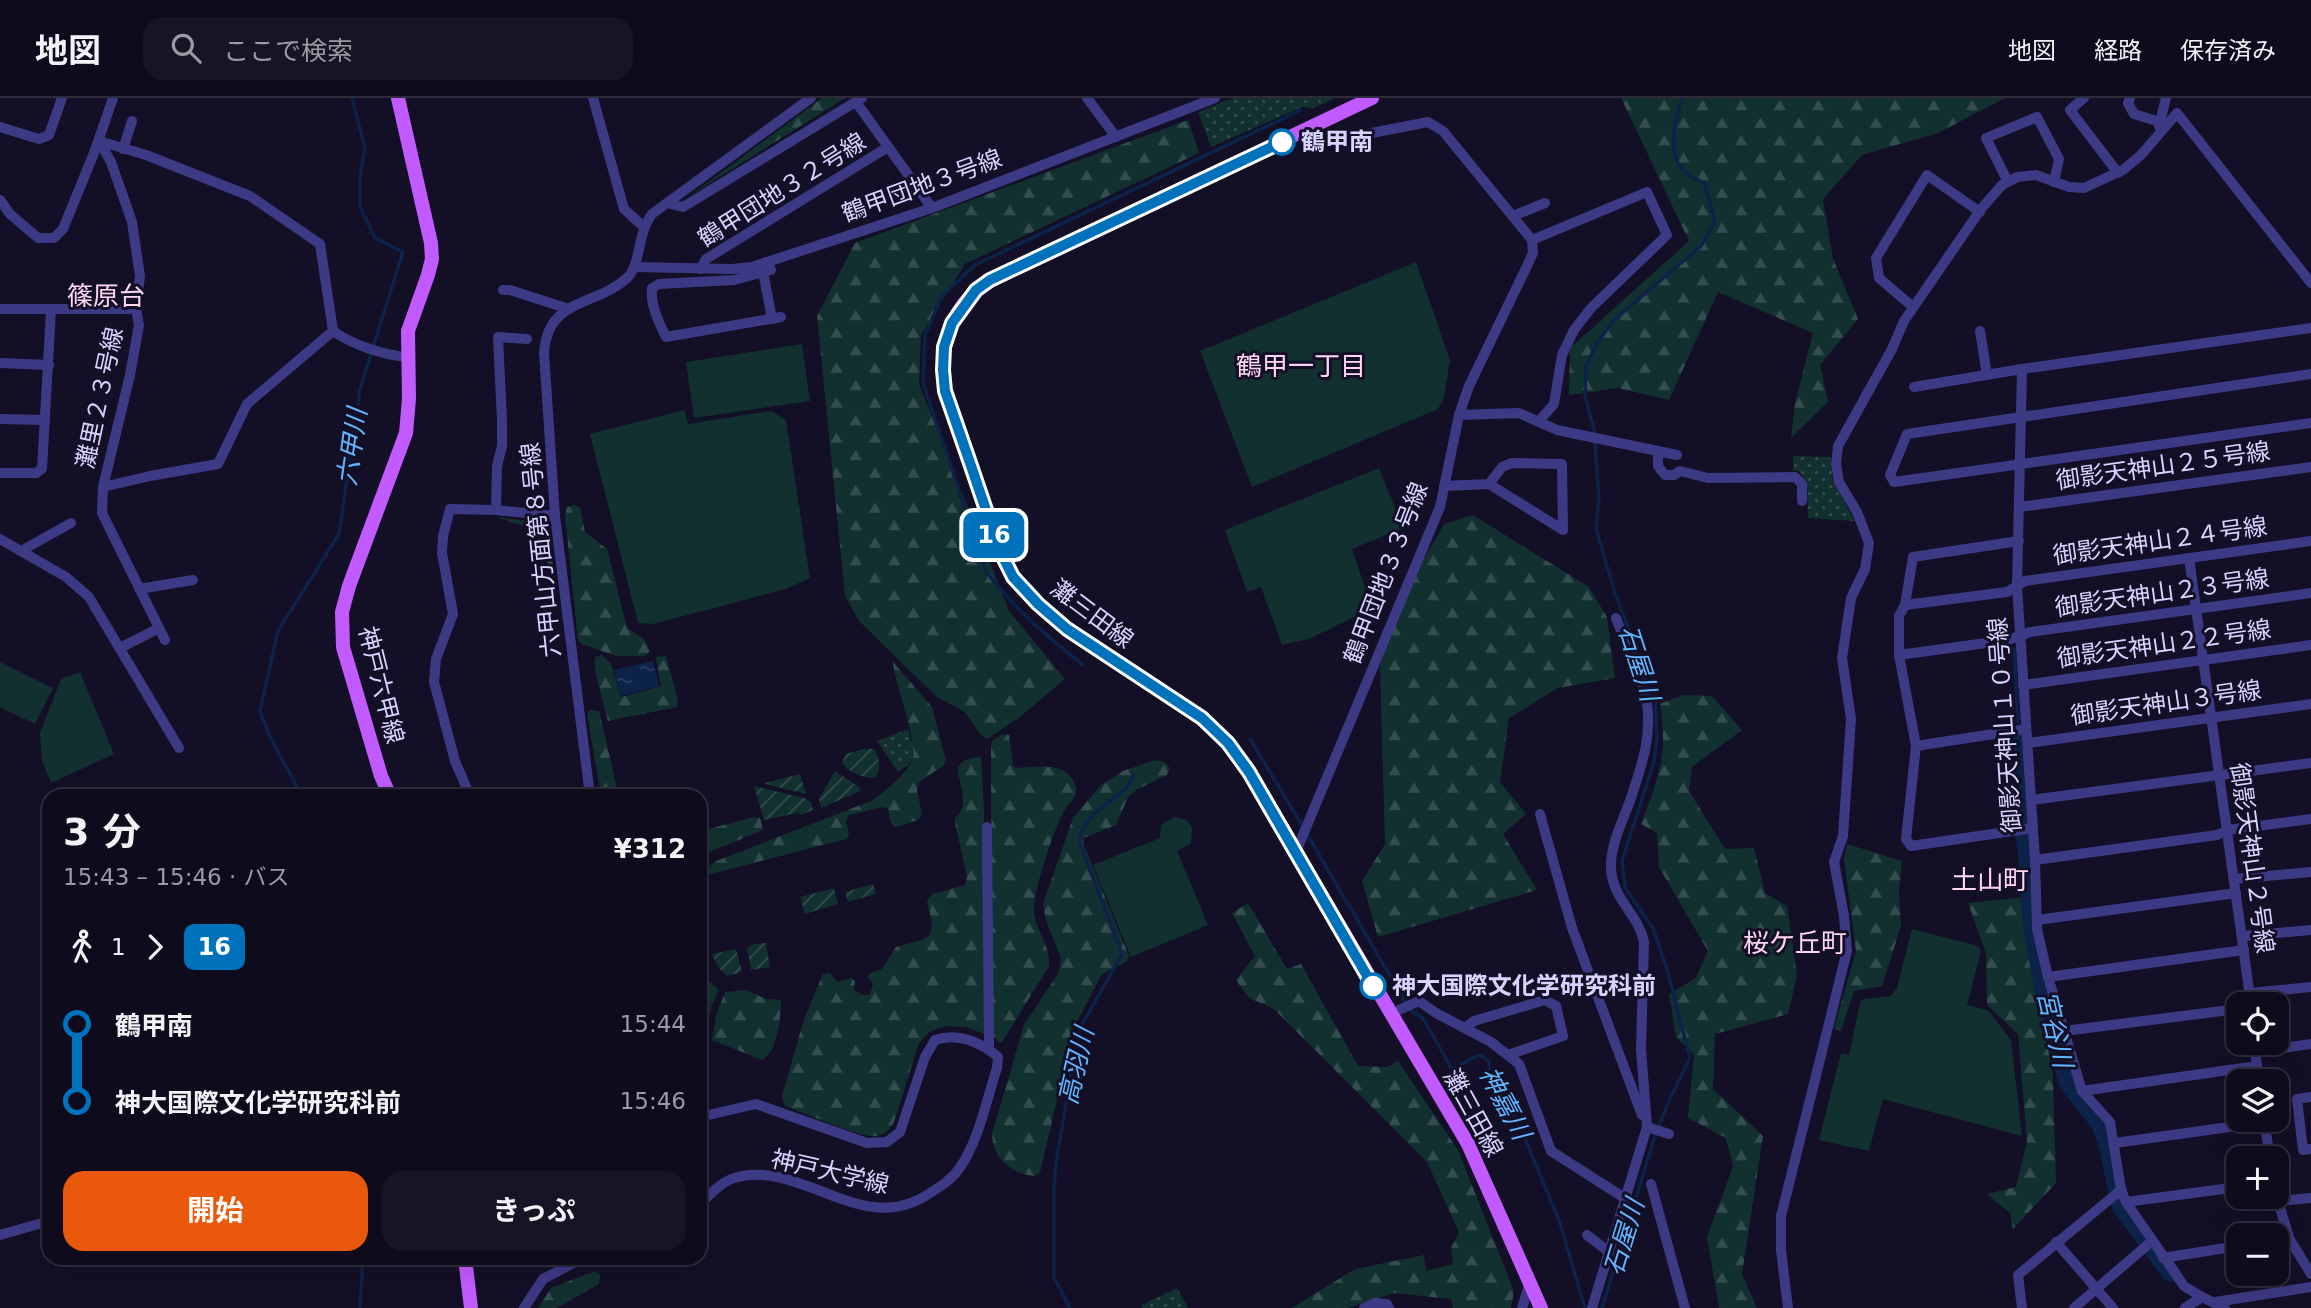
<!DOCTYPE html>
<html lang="ja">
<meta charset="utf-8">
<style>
:root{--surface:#0e0b1c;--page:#171425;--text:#f1f3f6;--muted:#9b9ba3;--line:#2e2b3b;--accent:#ea580c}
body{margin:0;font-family:"DejaVu Sans","Noto Sans JP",sans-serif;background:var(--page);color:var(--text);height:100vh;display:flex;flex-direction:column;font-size:26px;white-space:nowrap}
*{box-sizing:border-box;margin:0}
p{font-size:23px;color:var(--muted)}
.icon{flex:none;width:38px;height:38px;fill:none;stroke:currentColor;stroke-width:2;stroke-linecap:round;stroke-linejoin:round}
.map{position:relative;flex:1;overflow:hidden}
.panel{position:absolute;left:42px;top:691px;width:665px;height:476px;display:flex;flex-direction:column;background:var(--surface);border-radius:21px;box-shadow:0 7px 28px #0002,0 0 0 2px var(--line)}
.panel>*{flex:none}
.badge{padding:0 14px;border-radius:10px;font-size:24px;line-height:46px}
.tools{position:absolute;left:2226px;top:894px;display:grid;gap:14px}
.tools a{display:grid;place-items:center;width:63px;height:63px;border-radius:14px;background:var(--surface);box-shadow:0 7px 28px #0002,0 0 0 2px var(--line);font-size:35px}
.map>.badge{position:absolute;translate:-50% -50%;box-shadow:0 0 0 4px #fff}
.legs{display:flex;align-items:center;gap:10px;height:77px;padding:0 21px;font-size:23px}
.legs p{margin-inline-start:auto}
.summary{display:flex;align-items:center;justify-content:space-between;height:119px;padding:0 21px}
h1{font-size:38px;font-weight:700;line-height:52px}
.action{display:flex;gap:14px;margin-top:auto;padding:14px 21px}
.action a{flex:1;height:80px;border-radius:21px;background:var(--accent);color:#fff;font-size:28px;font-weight:700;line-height:80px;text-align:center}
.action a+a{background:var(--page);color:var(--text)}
ul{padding:0 21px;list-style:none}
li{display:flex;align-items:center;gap:24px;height:77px;font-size:26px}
li i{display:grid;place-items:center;width:10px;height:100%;margin:0 9px;background:currentColor}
li i::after{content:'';width:18px;height:18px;margin:-9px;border:5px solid;border-radius:50%;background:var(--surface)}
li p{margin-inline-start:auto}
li:first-child i{background:linear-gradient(#0000 50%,currentColor 0)}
li:last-child i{background:linear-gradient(currentColor 50%,#0000 0)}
header{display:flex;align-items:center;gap:42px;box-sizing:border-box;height:98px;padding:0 35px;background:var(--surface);border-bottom:2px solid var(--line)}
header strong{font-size:33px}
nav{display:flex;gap:38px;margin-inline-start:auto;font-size:24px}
.search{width:490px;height:63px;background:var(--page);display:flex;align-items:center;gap:18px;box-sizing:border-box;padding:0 24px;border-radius:21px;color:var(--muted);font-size:26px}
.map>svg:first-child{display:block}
.grass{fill:url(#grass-dots)}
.forest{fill:url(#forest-firs)}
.garden{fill:url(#garden-furrows)}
.pitch{fill:#12302f}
.water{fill:url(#water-ripples)}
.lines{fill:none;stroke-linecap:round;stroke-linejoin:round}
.stream{stroke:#0c2248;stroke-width:3.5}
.river{stroke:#0c2248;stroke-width:19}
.minor{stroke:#3d3a85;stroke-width:10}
.major{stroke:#c25bff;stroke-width:14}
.line-1-casing{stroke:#fff;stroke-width:16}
.line-1{stroke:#0072bc;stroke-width:10}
.stop-1-dot{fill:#fff;stroke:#0072bc;stroke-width:3.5}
.labels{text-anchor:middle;stroke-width:6;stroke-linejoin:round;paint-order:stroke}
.stop-label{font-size:24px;font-weight:bold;fill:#d9d4ff;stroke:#130f26;text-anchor:start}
.street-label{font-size:24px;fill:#d9d4ff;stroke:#130f26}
.neighbourhood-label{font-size:26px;fill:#ffd6f0;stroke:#130f26}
.water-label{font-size:26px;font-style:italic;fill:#62b6ff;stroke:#130f26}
</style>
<header>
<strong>地図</strong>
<div class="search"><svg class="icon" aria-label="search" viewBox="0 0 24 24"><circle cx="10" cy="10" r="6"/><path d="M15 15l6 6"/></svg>ここで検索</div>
<nav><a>地図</a><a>経路</a><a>保存済み</a></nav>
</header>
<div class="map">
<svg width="2311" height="1210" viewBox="0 0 2311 1210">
<defs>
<pattern id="grass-dots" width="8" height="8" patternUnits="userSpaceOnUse" patternTransform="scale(1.75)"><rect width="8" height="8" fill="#12302f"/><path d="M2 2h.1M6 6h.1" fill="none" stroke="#344d4e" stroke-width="1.8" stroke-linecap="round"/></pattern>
<pattern id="forest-firs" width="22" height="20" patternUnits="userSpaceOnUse" patternTransform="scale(1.75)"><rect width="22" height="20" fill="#12302f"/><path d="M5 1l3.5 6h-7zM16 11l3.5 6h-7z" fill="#344d4e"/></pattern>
<pattern id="garden-furrows" width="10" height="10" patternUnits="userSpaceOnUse" patternTransform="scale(1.75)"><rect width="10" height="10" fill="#12302f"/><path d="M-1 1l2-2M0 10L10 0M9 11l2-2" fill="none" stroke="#344d4e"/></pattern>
<pattern id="water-ripples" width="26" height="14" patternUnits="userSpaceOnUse" patternTransform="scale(1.75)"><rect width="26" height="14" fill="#0c2248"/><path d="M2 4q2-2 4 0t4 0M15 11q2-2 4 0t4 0" fill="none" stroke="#2f4163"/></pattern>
</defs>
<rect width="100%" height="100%" fill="#130f26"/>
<g class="grass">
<polygon points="1233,0 1335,0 1314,10 1302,9 1211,49 1198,14"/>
<polygon points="1793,358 1830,359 1833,384 1855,423 1808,420 1807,384 1799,373 1793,373"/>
<polygon points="908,631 913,648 912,664 898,674 877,643"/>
<polygon points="1177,1190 1188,1210 1142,1210 1142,1207"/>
</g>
<g class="forest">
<polygon points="822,0 845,0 688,99"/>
<polygon points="1621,0 2005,0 1938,35 1862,57 1823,101 1833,161 1858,221 1820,267 1828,304 1791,340 1795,305 1813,235 1718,194 1669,302 1618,290 1569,297 1570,250 1689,143"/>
<polygon points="1188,22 1199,55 965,166 921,237 919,286 1009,513 1065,581 1020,619 987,641 980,636 965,614 937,599 859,523 845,498 817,218 855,145"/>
<polygon points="575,407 580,410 585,434 607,451 627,530 644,541 650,553 645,558 616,558 582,546 578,542 565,417 567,409"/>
<polygon points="1473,417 1589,489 1607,519 1615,580 1558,590 1509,620 1500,684 1526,716 1503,736 1537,792 1378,839 1362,783 1385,746 1380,567 1412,482 1444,426"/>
<polygon points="496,419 548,426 557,501 539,433"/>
<path d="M602,557L611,566L621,599L661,588L656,561L657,559L666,558L678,603L677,609L608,623C605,608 592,570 595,559Z"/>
<path d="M893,564L932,609L946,663L943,668L919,684L917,692L922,716L918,722L895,729L891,725L888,711L883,709L849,717L846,723L849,737L846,741L700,779V774L716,763L871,703C884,694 902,680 911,665C921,648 894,586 893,564Z"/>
<path d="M1683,597L1712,598L1742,632L1692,669L1689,693L1725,751L1754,750L1765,795L1787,808L1797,877L1788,916L1715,936L1713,991L1763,1038L1742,1176L1757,1210H1719L1707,1139L1733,1068L1726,1040L1688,1020L1694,957L1676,939L1669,896L1696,880L1708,853L1659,769L1657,735L1641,726C1659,679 1668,657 1660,606Z"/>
<polygon points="590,612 599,613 619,698 601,698 587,615"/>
<path d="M1003,636L1009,637L1013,667L1016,670C1037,669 1069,662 1076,690C1078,699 1068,706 1064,713C1053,734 1037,783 1034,806C1031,828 1051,845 1049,868L1002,944L1000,945L992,936L991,647L993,642Z"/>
<path d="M981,659L984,712L987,937L966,929L944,928L929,934L919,945L894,1024C890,1031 886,1036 877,1038C862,1041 803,1014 785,1008L782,998L804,921L823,876L830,875L837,884L852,880L855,883L854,891C859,897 863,898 870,896L873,886L868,879L870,875L882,871L896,849C934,839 937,842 927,803L932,796L965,787L967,779L955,725V720C971,708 958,686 958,669C962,661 972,660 981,659Z"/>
<path d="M1155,662L1164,664L1170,670L1167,677L1136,692L1128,699L1116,727L1084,740L1083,745L1129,858L1126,864L1101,877L1074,930L1040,1074L1034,1078C1010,1075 993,1060 992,1036L1024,927L1059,874L1061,861L1046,822L1043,806L1073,720L1101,687L1123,673Z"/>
<polygon points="755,719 760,720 763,732 700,758 700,733"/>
<polygon points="1847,746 1902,763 1899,793 1901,828 1882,888 1854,893 1841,933 1834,930 1856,853 1844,762"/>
<polygon points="2025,799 2035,879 2053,978 2056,1085 2013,1131 2010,1115 1987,1096 2016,1089 2027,1043 2018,936 1987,907 1986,856 1968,805"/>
<polygon points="1248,805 1287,871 1301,866 1358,968 1387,969 1398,963 1458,1052 1514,1193 1511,1210 1453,1210 1451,1201 1394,1195 1348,1210 1292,1210 1355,1171 1424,1157 1426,1173 1453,1166 1451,1150 1459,1134 1427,1064 1274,911 1249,900 1236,882 1255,858 1232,815"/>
<polygon points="700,875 719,892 711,909 705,939 700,937"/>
<path d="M746,892L766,901L781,902C781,918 778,954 762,962L712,942L716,917L725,894Z"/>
<polygon points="595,1173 600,1176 599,1186 557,1210 538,1210 551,1190"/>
</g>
<g class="garden">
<path d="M863,651H874C880,659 882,674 874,680C863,680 849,675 842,665L846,656Z"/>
<polygon points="835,673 859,689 860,693 821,710 819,701"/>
<polygon points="800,676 806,696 765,686 765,685"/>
<polygon points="754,688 804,700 811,704 813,712 801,717 798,715 764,722"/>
<polygon points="873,786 876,796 848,804 845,794"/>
<polygon points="834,790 838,806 805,816 800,799"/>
<polygon points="766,845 770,869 751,872 747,850 753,846"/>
<polygon points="736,851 742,874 727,878 718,869 712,856"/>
</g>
<g class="pitch">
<polygon points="1416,164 1450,262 1444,300 1438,311 1252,389 1200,253"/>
<polygon points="802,246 810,303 694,320 686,264"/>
<polygon points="685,312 688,326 771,313 786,322 810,480 786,491 653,526 638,525 590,336"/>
<polygon points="1379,370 1403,430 1352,451 1372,510 1309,541 1282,547 1261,489 1247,494 1225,432"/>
<polygon points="0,564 53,590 35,626 0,609"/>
<polygon points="80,574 114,656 51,685 42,663 40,635 61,581"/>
<polygon points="1174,719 1187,722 1192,730 1191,745 1177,753 1208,827 1131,859 1093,767 1160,740 1161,727"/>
<polygon points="1912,831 1978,848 1981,853 1967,907 1989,913 2011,942 2022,1038 1883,1001 1869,1053 1819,1042 1841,955 1849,957 1860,905 1864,901 1891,898 1897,890"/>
</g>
<polygon class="water" points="653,563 659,588 620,598 614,572"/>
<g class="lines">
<g class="stream">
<polyline points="2014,551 2018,624"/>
<path d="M1083,567C1047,538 1014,511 986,473L923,285L925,237L942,198L975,167L1301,12"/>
<polyline points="1250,641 1303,729"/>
<polyline points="302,698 270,639 260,613 278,533 339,436 360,291 403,154 375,140 360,109 360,79 365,50 352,0"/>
<path d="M1307,736L1410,912L1423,920L1452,971C1462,967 1473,958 1481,957L1489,964L1490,982L1520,1029L1559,1122L1585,1210"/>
<polyline points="360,1210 363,1160"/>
<path d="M1070,1210L1054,1179V1092L1056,1065L1078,934L1122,856L1079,742C1087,706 1129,701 1133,677"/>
<path d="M1602,1210L1654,1041L1667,1007L1690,960L1668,875L1653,830L1625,790L1622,763L1654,664L1657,639L1655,600L1615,495L1596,431L1599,399L1594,331L1585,298L1586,268L1597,245L1614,222L1701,148L1715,123L1704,85C1698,82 1690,79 1685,74C1666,57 1675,21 1682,0"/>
</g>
<polyline class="river" points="2019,643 2022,721 2027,752 2033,833 2045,895 2068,985 2101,1026 2108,1047 2121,1108 2170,1174"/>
<g class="minor">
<polyline points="593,0 624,111 644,129"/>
<polyline points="1087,0 1116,39"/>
<polyline points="2084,0 2070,12 2118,75"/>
<polyline points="2130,0 2128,5 2134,16 2160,24"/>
<polyline points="856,4 932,110"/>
<polyline points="2159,28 2166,0"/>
<polyline points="0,29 39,41 49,37 62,0"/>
<polyline points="1306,32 1320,43 1336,42 1428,24 1443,33 1532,142 1533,155 1527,168 1469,288 1459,317"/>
<polyline points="99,43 111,64 132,124 140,178 136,211 139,227 130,277 103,389 102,415 165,542"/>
<polyline points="99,43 146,57 250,98 320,146 333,233"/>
<polyline points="123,51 132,23"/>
<polyline points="2008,84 1986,40 2037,19 2059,61 2054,84"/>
<polyline points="0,102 10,116 38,140 54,140 63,131 94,55 113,0"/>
<polyline points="667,105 683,109 862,0"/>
<polyline points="1513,118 1545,105"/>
<polyline points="1532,142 1647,94 1667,137 1591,210 1574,232 1562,257 1554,306 1539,323"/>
<path d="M766,164L771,172L734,182L659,186L652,190C650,206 659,225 666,239L781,219"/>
<polyline points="634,169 732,171 752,169 932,110 1215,0"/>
<polyline points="700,171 706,161 888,49"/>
<polyline points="763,174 772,221"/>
<polyline points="503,192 510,192 569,211"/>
<polyline points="1913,209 1879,180 1876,160 1927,77 1980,114"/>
<polyline points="0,211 136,211"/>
<path d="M333,233C353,247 383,257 407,259"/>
<polyline points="1980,233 1987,277"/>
<polyline points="0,265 49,267"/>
<polyline points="2311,276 1907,336 1890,377 1894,384 2311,325"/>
<polyline points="1914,289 2022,271"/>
<polyline points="0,321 45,322"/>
<polyline points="1658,353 1658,368 1665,377 1674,377 1680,373 1708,380 1795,379 1802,386 1802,403"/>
<polyline points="0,375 36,375 42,371 51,212"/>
<polyline points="1444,388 1489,386 1563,432 1562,366 1512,365 1502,369 1489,386"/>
<polyline points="103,389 150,378 218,366 247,306 333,233"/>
<polyline points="2020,409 2311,369"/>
<polyline points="496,412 497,368 502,348 502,323 498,239 527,241"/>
<polyline points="0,441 66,479 89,499 179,650"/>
<polyline points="2019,443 1913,459 1905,507 1899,518 1899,557 1916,648 1906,741 1911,748 2033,730"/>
<polyline points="21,453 71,425"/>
<polyline points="2189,460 2251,906"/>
<polyline points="139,491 193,482"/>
<polyline points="1905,507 2007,494 2025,483 2311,443"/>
<polyline points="120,550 159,530"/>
<polyline points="1899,557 2008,542 2030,534 2311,495"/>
<polyline points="2023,587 2311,547"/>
<polyline points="2028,645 2311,606"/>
<polyline points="1916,648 2026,631"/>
<polyline points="470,698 455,663 434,584 436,561 453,516 442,455 443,438 450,411 496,412 555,418"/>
<path d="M590,698L555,418L544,255C548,199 595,209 627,180C641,167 637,136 652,116L811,0"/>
<polyline points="2031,702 2311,665"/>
<polyline points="1540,716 1572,830 1642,1017"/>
<polyline points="987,729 989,951"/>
<polyline points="1295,756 1440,409 1459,317 1519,315 1557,332 1677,357"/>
<polyline points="2035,762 2217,737 2228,732 2311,721"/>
<polyline points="2234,781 2311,774"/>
<polyline points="2037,822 2236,795"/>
<polyline points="2242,838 2311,832"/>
<polyline points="2048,879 2244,852"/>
<polyline points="2250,895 2311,889"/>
<polyline points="1390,916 1419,903 1436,915 1491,944 1519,966 1551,1053 1626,1101"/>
<polyline points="1466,929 1474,923 1545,902 1556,908 1563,938 1508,957"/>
<polyline points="2064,933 2238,911"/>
<polyline points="2254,945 2259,984"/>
<polyline points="2255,954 2311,946"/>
<polyline points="2082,993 2257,968"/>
<polyline points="2311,999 2297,1001 2303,1052 2311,1051"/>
<path d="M700,1019L756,1006L867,1045L887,1044L900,1034L925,959L935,942C957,934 981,944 998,959L997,970C986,1003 979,1043 959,1071C952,1081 941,1088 930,1095C862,1142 803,1060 734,1080C721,1084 710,1097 700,1106"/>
<polyline points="2264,1022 2270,1060"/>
<polyline points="1647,1029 1669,1036"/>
<polyline points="2115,1045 2265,1024"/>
<polyline points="1651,1086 1685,1210"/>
<polyline points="2277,1099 2289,1140 2311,1176"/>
<polyline points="2277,1103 2311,1100"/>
<polyline points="2126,1104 2238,1089"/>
<polyline points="0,1137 49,1123"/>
<polyline points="1587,1137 1609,1154"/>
<polyline points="2056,1144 2113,1210"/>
<polyline points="2163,1160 2238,1148"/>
<polyline points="2215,1204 2311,1189"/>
<polyline points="524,1210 543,1181 583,1160"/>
<polyline points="1364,1210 1375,1205 1387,1206 1389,1210"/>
<polyline points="1522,1210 1530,1184"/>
<path d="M1592,1210L1647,1029L1641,951L1644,844C1639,816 1610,800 1611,767C1611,745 1624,720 1631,700C1641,669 1652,639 1647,606C1643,577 1626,548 1616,520"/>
<polyline points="1788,1210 1781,1152 1781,1118 1847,853 1844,818 1834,764 1843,738 1851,621 1842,560 1851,500 1865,471 1869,445 1857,414 1839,384 1836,366 1838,348 1892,251 1904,223 1981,111 2002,87 2017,79 2036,77 2069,89 2084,90 2123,72 2141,57 2177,15 2311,185"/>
<polyline points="2022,1210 2018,1177 2121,1092"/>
<polyline points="2074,1210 2152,1143"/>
<polyline points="2185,1210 2202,1199"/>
<polyline points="2225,1210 2202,1199 2184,1188 2126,1104 2121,1092 2110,1024 2082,993 2048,879 2037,831 2035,762 2017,488 2022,271 2311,230"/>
</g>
<g class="major">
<path d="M1372,0L990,182C949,210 939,246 945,293L1000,453L1013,479L1038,506L1067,531L1202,620L1228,645L1249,674L1468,1046L1541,1210"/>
<polyline points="390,698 381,678 343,549 342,514 349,488 406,335 409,301 408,233 428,177 432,161 431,145 398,0"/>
<polyline points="465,1160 471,1210"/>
</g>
</g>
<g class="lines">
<defs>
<polyline id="line-1" points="1282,44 990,182 976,192 952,225 944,249 943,272 945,293 969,362 1000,453 1013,479 1038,506 1067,531 1202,620 1228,645 1249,674 1373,888"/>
</defs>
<use href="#line-1" class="line-1-casing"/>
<use href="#line-1" class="line-1"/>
</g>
<g class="stop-1-dot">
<circle cx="1282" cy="44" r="12"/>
<circle cx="1373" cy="888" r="12"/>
</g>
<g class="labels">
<g class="stop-label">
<text x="1301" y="52">鶴甲南</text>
<text x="1392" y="896">神大国際文化学研究科前</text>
</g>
<g class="street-label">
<text transform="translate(922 88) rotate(-20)" y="8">鶴甲団地３号線</text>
<text transform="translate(782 92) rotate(-32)" y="8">鶴甲団地３２号線</text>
<text transform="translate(100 300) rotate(-78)" y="8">灘里２３号線</text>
<text transform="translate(2163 368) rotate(-8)" y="8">御影天神山２５号線</text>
<text transform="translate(2160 443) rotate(-8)" y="8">御影天神山２４号線</text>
<text transform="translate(541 452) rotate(-96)" y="8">六甲山方面第８号線</text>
<text transform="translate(1386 475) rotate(-69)" y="8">鶴甲団地３３号線</text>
<text transform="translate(2162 495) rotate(-8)" y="8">御影天神山２３号線</text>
<text transform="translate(1092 516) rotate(37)" y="8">灘三田線</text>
<text transform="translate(2164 546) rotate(-8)" y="8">御影天神山２２号線</text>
<text transform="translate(381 587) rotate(76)" y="8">神戸六甲線</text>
<text transform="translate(2166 605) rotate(-8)" y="8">御影天神山３号線</text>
<text transform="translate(2005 627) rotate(-94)" y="8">御影天神山１０号線</text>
<text transform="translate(2252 760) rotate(82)" y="8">御影天神山２号線</text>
<text transform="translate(1473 1015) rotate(61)" y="8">灘三田線</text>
<text transform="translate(830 1074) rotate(13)" y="8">神戸大学線</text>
</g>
<g class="neighbourhood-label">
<text x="106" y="207">篠原台</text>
<text x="1301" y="277">鶴甲一丁目</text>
<text x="1990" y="791">土山町</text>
<text x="1795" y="854">桜ケ丘町</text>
</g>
<g class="water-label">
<text transform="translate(352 349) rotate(-82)" y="9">六甲川</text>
<text transform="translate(1639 565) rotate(72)" y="9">石屋川</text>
<text transform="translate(2055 931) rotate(77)" y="9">宮谷川</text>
<text transform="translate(1076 968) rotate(-77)" y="9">高羽川</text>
<text transform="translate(1505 1005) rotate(62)" y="9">神嘉川</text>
<text transform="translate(1624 1139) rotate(-73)" y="9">石屋川</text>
</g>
</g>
</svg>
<div class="tools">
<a><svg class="icon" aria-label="locate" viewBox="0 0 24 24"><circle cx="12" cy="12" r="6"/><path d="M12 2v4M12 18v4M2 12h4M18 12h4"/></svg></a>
<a><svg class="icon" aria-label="layers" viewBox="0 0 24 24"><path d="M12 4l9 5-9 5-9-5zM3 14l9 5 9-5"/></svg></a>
<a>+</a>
<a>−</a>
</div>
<b class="badge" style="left:994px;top:437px;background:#0072bc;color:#fff">16</b>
<section class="panel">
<div class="summary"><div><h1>3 分</h1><p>15:43 – 15:46 · バス</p></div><b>¥312</b></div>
<div class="legs"><svg class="icon" aria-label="walk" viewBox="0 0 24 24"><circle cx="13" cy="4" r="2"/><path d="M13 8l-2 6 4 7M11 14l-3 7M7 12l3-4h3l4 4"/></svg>1<svg class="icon" aria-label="forward" viewBox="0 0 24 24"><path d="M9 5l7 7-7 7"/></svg><b class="badge" style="background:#0072bc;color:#fff">16</b></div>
<ul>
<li><i style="color:#0072bc"></i><b>鶴甲南</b><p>15:44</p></li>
<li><i style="color:#0072bc"></i><b>神大国際文化学研究科前</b><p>15:46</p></li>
</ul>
<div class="action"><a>開始</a><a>きっぷ</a></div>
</section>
</div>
